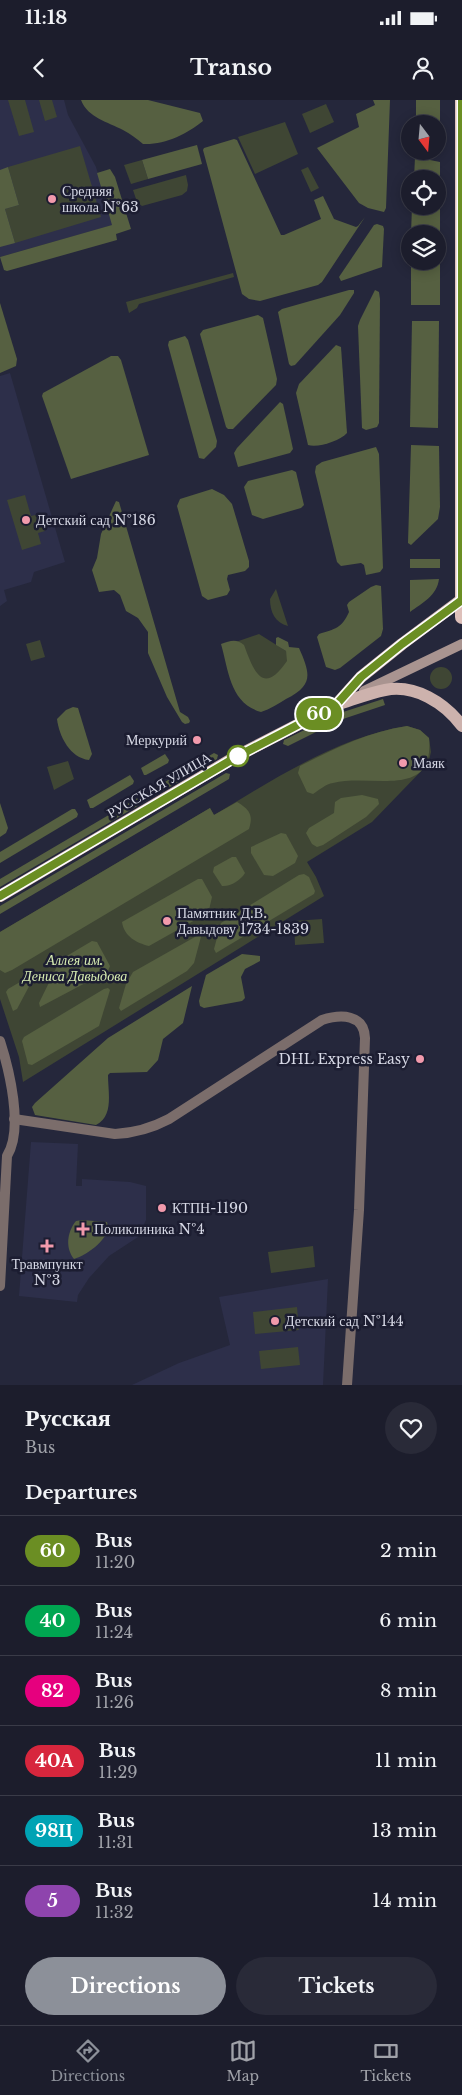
<!DOCTYPE html>
<meta charset="utf-8">
<style>
:root{--surface:#1c1d2c;--page:#292a38;--text:#f1f3f6;--muted:#a0a2a9;--line:#3a3b48;--accent:#8c9099}
body{margin:0;font-family:"Libre Baskerville",serif;background:var(--page);color:var(--text);height:100vh;display:flex;flex-direction:column;font-size:19px;white-space:nowrap}
*{box-sizing:border-box;margin:0}
p{font-size:16px;color:var(--muted)}
.icon{flex:none;width:28px;height:28px;fill:none;stroke:currentColor;stroke-width:2;stroke-linecap:round;stroke-linejoin:round}
.map{position:relative;height:1285px;overflow:hidden}
.details{display:flex;flex-direction:column;background:var(--surface);flex:1}
.details>*{flex:none}
.badge{padding:0 10px;border-radius:16px;font-size:18px;line-height:32px}
.needle{width:32px;rotate:164deg}
.controls{position:absolute;left:401px;top:15px;display:grid;gap:10px}
.controls a{display:grid;place-items:center;width:45px;height:45px;border-radius:50%;background:var(--surface);box-shadow:0 2px 12px #0003,0 0 0 1px var(--line);font-size:25px}
.map>.badge{position:absolute;translate:-50% -50%;box-shadow:0 0 0 2px #fff}
h2{padding:0 25px;font-size:19px;line-height:45px}
.round{display:grid;place-items:center;flex:none;width:52px;height:52px;border-radius:26px;background:var(--page)}
.summary{display:flex;align-items:center;justify-content:space-between;height:85px;padding:0 25px}
h1{font-size:24px;font-weight:800;line-height:38px}
.cta{display:flex;gap:10px;margin-top:auto;padding:10px 25px}
.cta a{flex:1;height:58px;border-radius:30px;background:var(--accent);color:#fff;font-size:20px;font-weight:800;line-height:58px;text-align:center}
.cta a+a{background:var(--page);color:var(--text)}
ul{padding:0;list-style:none}
li{display:flex;align-items:center;gap:15px;height:70px;padding:0 25px;border-top:1px solid var(--line)}
li div{flex:1}
li b{display:block;font-size:19px}
li em{font-style:normal}
li .badge{min-width:55px;font-weight:700;text-align:center}
.status{display:flex;justify-content:space-between;align-items:center;height:35px;padding:0 25px;background:var(--surface);direction:ltr}
.status svg{height:14px;fill:currentColor}
header{display:flex;justify-content:space-between;align-items:center;height:65px;padding:0 25px;background:var(--surface);font-size:22px;font-weight:800}
.menu{display:flex;justify-content:space-around;align-items:center;height:70px;border-top:1px solid var(--line);background:var(--surface);font-size:14px;color:var(--muted)}
.menu a{display:grid;justify-items:center;gap:2px}
.menu .selected{color:var(--accent)}
.map>svg:first-child{display:block}
.built{fill:#2d2f4a}
.green{fill:#3f4634}
.forest{fill:#566041}
.lines{fill:none;stroke-linecap:round;stroke-linejoin:round}
.minor{stroke:#7b6d6b;stroke-width:10}
.tertiary{stroke:#7b6d6b;stroke-width:10}
.secondary{stroke:#a99490;stroke-width:10}
.primary{stroke:#cdb2ad;stroke-width:12}
.trunk{stroke:#dec0ba;stroke-width:14}
.line-casing{stroke:#fff;stroke-width:11}
.line{stroke:#6b8e23;stroke-width:8}
.poi-dot{fill:#f29aac;stroke:#1c1d31;stroke-width:2}
.stop-dot{fill:#fff;stroke:#6b8e23;stroke-width:2.5}
.labels{text-anchor:middle;stroke-width:5;stroke-linejoin:round;paint-order:stroke}
.poi-label{font-size:14px;fill:#d6d8e5;stroke:#1c1d31;text-anchor:start}
.street-label{font-size:14px;fill:#d6d8e5;stroke:#1c1d31}
.park-label{font-size:14px;font-style:italic;fill:#d8edb2;stroke:#1c1d31}
</style>
<div class="status"><b>11:18</b><svg viewBox="0 0 49 12"><path d="M0 12V9h3v3zM5 12V6h3v6zM10 12V3h3v9zM15 12V0h3v12zM26 1h20v11H26zM47 4h2v5h-2z"/></svg></div>
<header><svg class="icon" aria-label="back" viewBox="0 0 24 24"><path d="M15 5l-7 7 7 7"/></svg>Transo<svg class="icon" aria-label="person" viewBox="0 0 24 24"><circle cx="12" cy="8" r="4"/><path d="M4 21q1-7 8-7t8 7"/></svg></header>
<div class="map">
<svg width="462" height="1285" viewBox="0 0 462 1285">
<rect width="100%" height="100%" fill="#25273b"/>
<g class="built">
<polygon points="0,0 64,0 68,15 96,67 113,125 0,157"/>
<polygon points="10,273 65,462 34,472 31,482 4,490 7,501 0,506 0,276"/>
<polygon points="31,1042 78,1044 76,1086 82,1086 82,1079 130,1082 146,1086 146,1120 138,1137 109,1156 89,1178 78,1195 77,1202 19,1196"/>
<polygon points="328,1179 323,1285 132,1285 179,1263 230,1245 219,1197"/>
</g>
<g class="green">
<polygon points="8,0 25,0 34,32 19,36"/>
<polygon points="39,0 52,0 57,17 45,21"/>
<polygon points="326,4 334,22 310,33 302,14"/>
<polygon points="285,22 298,54 255,74 238,37"/>
<polygon points="80,46 101,117 15,143 5,109 19,105 8,67"/>
<polygon points="142,60 148,79 131,84 124,65"/>
<polygon points="308,67 319,88 311,92 301,70"/>
<polygon points="186,75 188,85 187,91 182,95 142,106 137,102 133,90"/>
<polygon points="233,173 234,177 139,204 137,208 129,213 126,202"/>
<polygon points="25,395 31,416 40,414 45,431 38,433 41,444 22,450 7,400"/>
<path d="M276,489L288,526C275,523 270,512 270,499Z"/>
<polygon points="259,534 286,551 294,576 238,594 224,546"/>
<polygon points="40,540 45,557 31,561 26,544"/>
<circle cx="441" cy="578" r="11"/>
<path d="M407,626L420,630L429,638L431,652L428,664L372,722L307,762L316,777L324,796L23,982L19,957L0,899V832L210,708L214,715C275,679 337,637 407,626Z"/>
<polygon points="68,661 74,679 54,690 47,667"/>
<polygon points="322,819 324,843 295,845 294,821"/>
<polygon points="313,1146 315,1167 271,1173 268,1152"/>
<polygon points="297,1207 299,1230 255,1234 253,1212"/>
<polygon points="298,1247 300,1265 261,1269 259,1251"/>
</g>
<g class="forest">
<path d="M81,0H148L200,13L203,21C187,34 165,45 143,44C137,39 131,34 123,30C108,22 88,18 81,0Z"/>
<polygon points="373,0 390,0 386,108 384,112 368,108 359,103 317,48 359,27 356,14 375,5"/>
<polygon points="416,0 440,0 440,46 438,46 438,24 416,24"/>
<polygon points="234,39 237,40 281,135 284,135 321,119 314,100 323,96 334,119 356,127 358,126 365,117 322,182 318,185 260,201 249,199 242,194 203,50 204,48"/>
<polygon points="197,45 202,64 148,79 142,60"/>
<polygon points="415,57 440,62 440,205 411,205 411,161 438,161 438,134 411,134 412,106 438,106 438,79 414,79"/>
<polygon points="8,67 19,105 5,109 15,143 0,147 0,70"/>
<polygon points="110,69 115,77 131,129 116,134 117,140 7,171 4,170 0,157 112,125 97,73"/>
<polygon points="377,124 383,126 384,129 382,167 341,181 339,177 374,125"/>
<polygon points="349,190 354,190 354,193 340,215 295,265 291,266 289,264 278,212 282,209"/>
<polygon points="375,190 379,192 380,199 379,323 377,327 366,330 362,328 358,226 360,220"/>
<polygon points="0,203 17,259 16,266 0,273"/>
<polygon points="258,215 263,218 277,279 276,285 233,329 228,329 226,327 200,234 203,230"/>
<polygon points="412,221 439,221 438,328 410,327"/>
<polygon points="185,236 188,240 217,341 216,347 204,359 199,358 168,245 169,241"/>
<path d="M336,245L341,247L347,333C340,341 318,348 308,345L296,293L299,284Z"/>
<polygon points="111,256 118,256 121,260 149,355 71,379 42,296 43,293"/>
<polygon points="280,302 283,304 293,349 290,353 238,367 234,353 237,348"/>
<polygon points="411,345 439,346 440,407 438,419 411,445 408,443"/>
<polygon points="376,347 379,354 383,468 380,472 366,475 364,465 361,463 341,466 337,462 315,372 316,366 322,362"/>
<polygon points="292,370 296,372 304,405 301,408 263,419 252,415 244,387 248,381"/>
<polygon points="212,389 224,395 232,404 249,461 249,467 245,471 228,475 227,479 230,490 227,495 208,500 202,496 177,406 180,399"/>
<polygon points="116,401 119,402 180,612 188,617 190,621 189,623 185,624 182,622 167,597 148,553 148,532 138,518 126,511 120,495 114,490 99,492 92,470 97,458 101,434"/>
<rect x="410" y="459" width="30" height="9"/>
<path d="M439,479C437,496 422,503 410,512V480Z"/>
<path d="M376,485L381,486L383,529L381,536L340,568L335,570L326,567L317,537L319,534C335,529 342,528 349,512L347,505L349,502L371,487Z"/>
<path d="M278,537L288,542L289,547L299,548C311,575 313,585 286,599C278,604 270,609 261,612C230,603 229,572 221,544C230,541 236,538 244,545C254,572 263,596 287,561L286,551L276,545V538Z"/>
<polygon points="383,599 385,605 340,620 288,646 283,644 284,640 337,614"/>
<path d="M73,607L78,608L92,654L89,660C70,658 59,636 57,619L66,610Z"/>
<path d="M407,626L420,630L429,638C435,701 371,673 333,683C326,684 319,690 313,694L307,692L298,673L300,666C335,648 368,632 407,626Z"/>
<polygon points="214,653 218,655 217,659 0,787 0,779"/>
<polygon points="165,654 169,660 168,663 146,675 144,675 141,668"/>
<polygon points="226,673 230,674 229,679 0,814 0,806"/>
<polygon points="130,675 134,681 133,684 93,708 90,708 87,700"/>
<polygon points="362,695 378,699 379,704 366,717 323,745 317,747 312,744 306,733 309,728 334,713 335,702 341,698"/>
<path d="M237,702C249,709 254,715 249,729L12,870L5,873L0,870V832L210,708L214,715Z"/>
<polygon points="0,703 8,728 6,733 0,737"/>
<polygon points="72,709 75,709 78,714 77,717 0,763 0,752"/>
<polygon points="281,733 286,734 298,756 295,763 273,776 264,775 251,753 251,747"/>
<path d="M232,757H236L245,773C241,780 230,787 222,786L213,772L214,767Z"/>
<polygon points="304,774 309,777 315,791 314,794 216,853 214,849 221,823 299,775"/>
<path d="M198,779H202L212,797L209,810L204,815L149,846C136,843 124,836 122,822Z"/>
<polygon points="202,833 194,863 187,871 121,911 119,908 126,884 133,872"/>
<polygon points="92,841 97,842 110,866 108,871 40,907 39,903 60,860"/>
<polygon points="242,854 260,856 260,861 245,869 241,877 245,898 242,901 204,908 200,906 199,901 206,875"/>
<polygon points="32,875 34,877 17,909 13,911 6,892 8,889"/>
<path d="M192,886L183,923L163,939L158,960L147,972L110,973L108,975C108,993 114,1016 96,1025L35,1015L32,1007L35,1003L108,938Z"/>
<polygon points="108,888 110,890 99,926 32,965 28,964 22,941 24,937 104,889"/>
<path d="M82,1120L107,1122C113,1137 87,1155 74,1159C65,1148 67,1132 76,1121Z"/>
</g>
<g class="lines">
<path class="minor" d="M14,1019L115,1034C134,1033 152,1028 169,1019L322,920C341,914 364,914 365,938L359,1110L347,1285"/>
<path class="tertiary" d="M0,941C9,969 24,1029 7,1056L0,1186"/>
<polyline class="secondary" points="364,591 462,544"/>
<g class="primary">
<path d="M336,605C352,600 369,593 385,590C415,584 445,603 462,626"/>
<polyline points="0,796 237,656 336,605 361,577 402,544 461,500"/>
</g>
<polyline class="trunk" points="462,0 462,517"/>
</g>
<g class="lines">
<defs>
<polyline id="line" points="0,796 238,656 336,605 361,577 402,544 462,500 462,0"/>
</defs>
<use href="#line" class="line-casing"/>
<use href="#line" class="line"/>
</g>
<g class="poi-dot">
<circle cx="52" cy="99" r="5"/>
<circle cx="26" cy="420" r="5"/>
<circle cx="197" cy="640" r="5"/>
<circle cx="403" cy="663" r="5"/>
<circle cx="167" cy="821" r="5"/>
<circle cx="420" cy="959" r="5"/>
<circle cx="162" cy="1108" r="5"/>
<path d="M80.5 1121.5h5v5h5v5h-5v5h-5v-5h-5v-5h5z"/>
<path d="M44.5 1138.5h5v5h5v5h-5v5h-5v-5h-5v-5h5z"/>
<circle cx="275" cy="1221" r="5"/>
</g>
<circle class="stop-dot" cx="238" cy="656" r="10"/>
<g class="labels">
<g class="poi-label">
<text x="62" y="96">Средняя<tspan x="62" dy="16">школа №63</tspan></text>
<text x="36" y="425">Детский сад №186</text>
<text x="187" y="645" text-anchor="end">Меркурий</text>
<text x="413" y="668">Маяк</text>
<text x="177" y="818">Памятник Д.В.<tspan x="177" dy="16">Давыдову 1734-1839</tspan></text>
<text x="410" y="964" text-anchor="end">DHL Express Easy</text>
<text x="172" y="1113">КТПН-1190</text>
<text x="94" y="1134">Поликлиника №4</text>
<text x="47" y="1169" text-anchor="middle">Травмпункт<tspan x="47" dy="16">№3</tspan></text>
<text x="285" y="1226">Детский сад №144</text>
</g>
<g class="street-label">
<text transform="translate(159 685) rotate(-30)" y="5">РУССКАЯ УЛИЦА</text>
</g>
<g class="park-label">
<text x="75" y="865">Аллея им.<tspan x="75" dy="16">Дениса Давыдова</tspan></text>
</g>
</g>
</svg>
<div class="controls">
<a><svg class="needle" viewBox="-14 -14 28 28"><path d="M0-13l5 13h-10z" fill="#e53935"/><path d="M0 13l5-13h-10z" fill="#a0a2a9"/></svg></a>
<a><svg class="icon" aria-label="locate" viewBox="0 0 24 24"><circle cx="12" cy="12" r="6"/><path d="M12 2v4M12 18v4M2 12h4M18 12h4"/></svg></a>
<a><svg class="icon" aria-label="layers" viewBox="0 0 24 24"><path d="M12 4l9 5-9 5-9-5zM3 14l9 5 9-5"/></svg></a>
</div>
<b class="badge" style="left:319px;top:614px;background:#6b8e23;color:#fff">60</b>
</div>
<section class="details">
<div class="summary"><div><h1>Русская</h1><p>Bus</p></div><a class="round"><svg class="icon" aria-label="heart" viewBox="0 0 24 24"><path d="M12 20l-8-8c-3-5 5-10 8-4 3-6 11-1 8 4z"/></svg></a></div>
<h2>Departures</h2>
<ul>
<li><span class="badge" style="background:#6b8e23;color:#fff">60</span><div><b>Bus</b><p>11:20</p></div><em>2 min</em></li>
<li><span class="badge" style="background:#00a651;color:#fff">40</span><div><b>Bus</b><p>11:24</p></div><em>6 min</em></li>
<li><span class="badge" style="background:#e6007e;color:#fff">82</span><div><b>Bus</b><p>11:26</p></div><em>8 min</em></li>
<li><span class="badge" style="background:#d7263d;color:#fff">40А</span><div><b>Bus</b><p>11:29</p></div><em>11 min</em></li>
<li><span class="badge" style="background:#00a3b4;color:#fff">98Ц</span><div><b>Bus</b><p>11:31</p></div><em>13 min</em></li>
<li><span class="badge" style="background:#8e44ad;color:#fff">5</span><div><b>Bus</b><p>11:32</p></div><em>14 min</em></li>
</ul>
<div class="cta"><a>Directions</a><a>Tickets</a></div>
</section>
<nav class="menu">
<a class="selected"><svg class="icon" aria-label="directions" viewBox="0 0 24 24"><path d="M12 3l9 9-9 9-9-9zM9 14v-3h6M13 9l2 2-2 2"/></svg>Directions</a>
<a><svg class="icon" aria-label="map" viewBox="0 0 24 24"><path d="M3 6l6-2 6 2 6-2v14l-6 2-6-2-6 2zM9 4v14M15 6v14"/></svg>Map</a>
<a><svg class="icon" aria-label="tickets" viewBox="0 0 24 24"><path d="M3 7h18v10H3zM15 7v10"/></svg>Tickets</a>
</nav>
